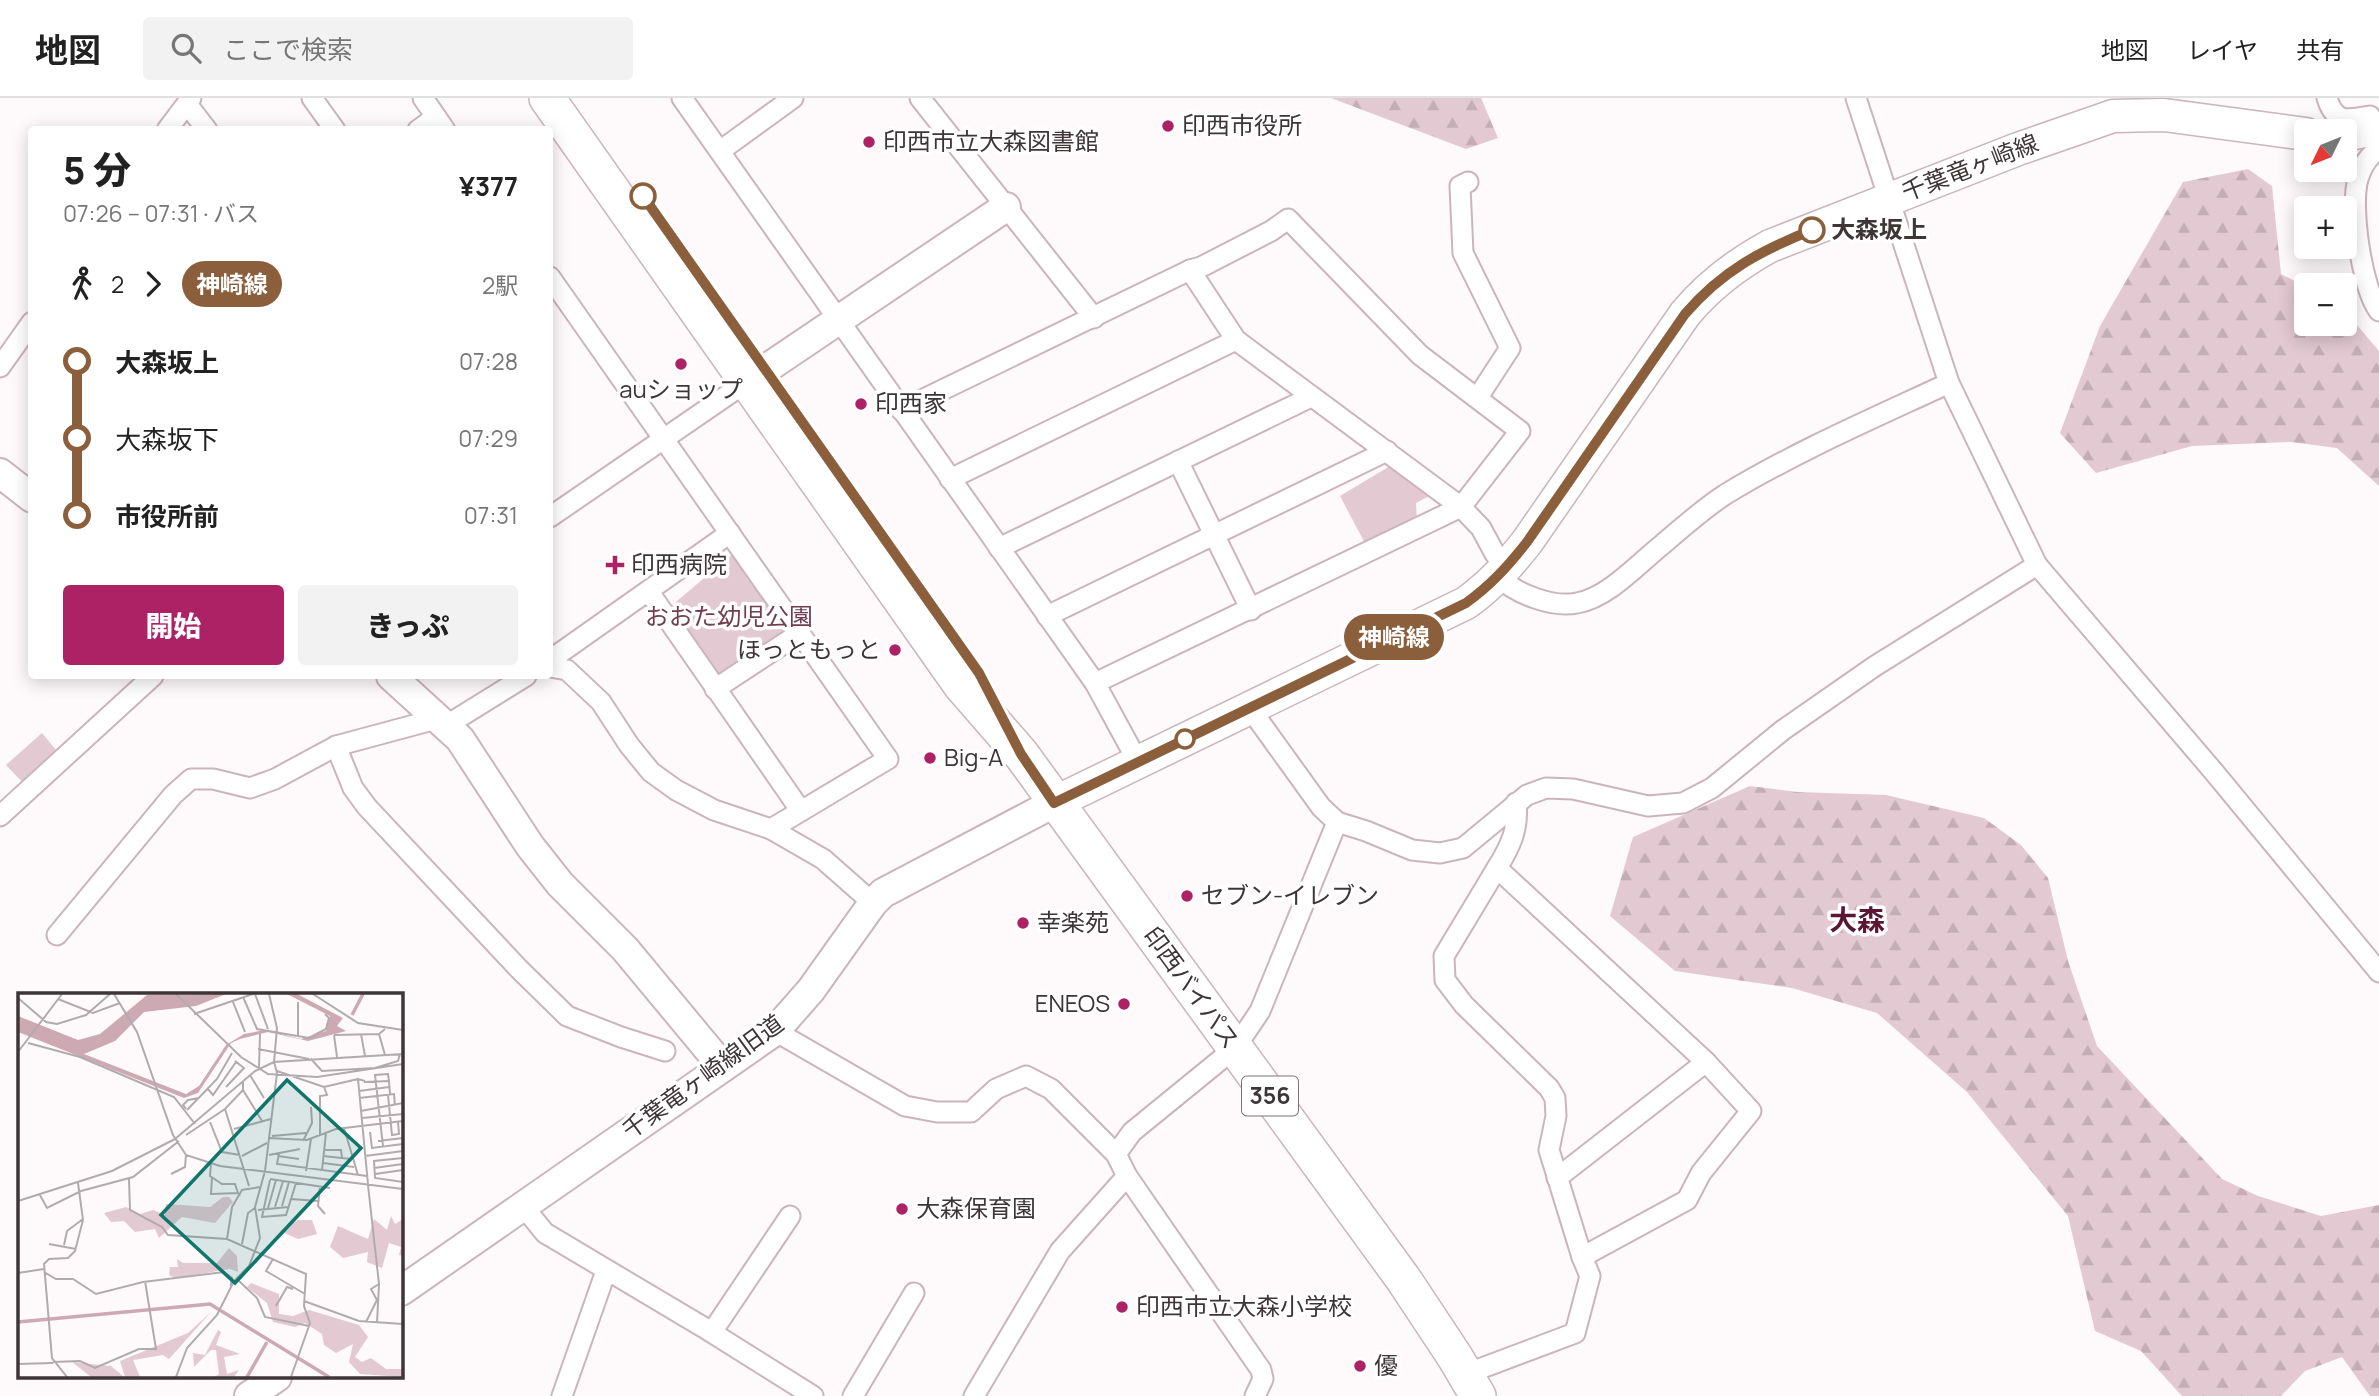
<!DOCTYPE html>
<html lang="ja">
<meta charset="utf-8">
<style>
:root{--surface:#fff;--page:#f2f2f2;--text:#222;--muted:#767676;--line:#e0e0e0;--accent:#ac2264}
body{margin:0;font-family:Manrope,"Noto Sans JP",sans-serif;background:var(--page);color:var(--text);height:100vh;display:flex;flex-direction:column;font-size:26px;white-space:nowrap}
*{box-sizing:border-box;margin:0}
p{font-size:23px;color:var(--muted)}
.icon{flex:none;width:38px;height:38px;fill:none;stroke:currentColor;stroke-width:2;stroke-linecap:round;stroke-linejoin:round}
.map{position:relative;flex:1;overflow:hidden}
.details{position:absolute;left:28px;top:28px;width:525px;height:553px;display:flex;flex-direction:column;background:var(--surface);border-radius:7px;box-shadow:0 4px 18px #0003}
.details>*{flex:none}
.badge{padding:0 14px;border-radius:23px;font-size:24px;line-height:46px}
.needle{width:46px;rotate:227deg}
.tools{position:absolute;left:2294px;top:21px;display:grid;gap:14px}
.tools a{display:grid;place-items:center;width:63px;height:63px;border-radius:7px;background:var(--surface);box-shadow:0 4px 18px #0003;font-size:35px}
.map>.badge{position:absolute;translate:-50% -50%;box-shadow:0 0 0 4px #fff}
.legs{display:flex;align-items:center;gap:10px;height:77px;padding:0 35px;font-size:23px}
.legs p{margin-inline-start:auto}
.overview{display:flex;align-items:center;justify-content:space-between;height:119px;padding:0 35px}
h1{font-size:38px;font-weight:800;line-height:52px}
.primary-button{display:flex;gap:14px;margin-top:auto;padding:14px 35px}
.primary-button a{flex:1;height:80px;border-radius:7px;background:var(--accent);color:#fff;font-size:28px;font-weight:800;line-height:80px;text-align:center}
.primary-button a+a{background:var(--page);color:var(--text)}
ul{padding:0 35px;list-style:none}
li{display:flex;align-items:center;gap:24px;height:77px;font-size:26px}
li i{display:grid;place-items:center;width:10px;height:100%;margin:0 9px;background:currentColor}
li i::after{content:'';width:18px;height:18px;margin:-9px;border:5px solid;border-radius:50%;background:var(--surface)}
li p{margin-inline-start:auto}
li:first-child i{background:linear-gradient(#0000 50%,currentColor 0)}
li:last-child i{background:linear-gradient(currentColor 50%,#0000 0)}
header{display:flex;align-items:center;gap:42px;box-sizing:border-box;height:98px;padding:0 35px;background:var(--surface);border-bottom:2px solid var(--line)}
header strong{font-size:33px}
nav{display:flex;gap:38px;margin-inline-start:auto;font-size:24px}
.search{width:490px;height:63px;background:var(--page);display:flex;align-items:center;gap:18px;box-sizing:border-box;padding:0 24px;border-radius:7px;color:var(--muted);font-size:26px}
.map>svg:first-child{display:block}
.green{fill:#e3c9d1}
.forest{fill:url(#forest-firs)}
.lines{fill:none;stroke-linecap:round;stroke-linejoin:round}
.street-casing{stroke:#cbb5bb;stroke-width:23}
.secondary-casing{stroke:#cbb5bb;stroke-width:32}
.primary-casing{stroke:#cbb5bb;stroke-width:35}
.highway-casing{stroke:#cbb5bb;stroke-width:38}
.street{stroke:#fff;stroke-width:19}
.secondary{stroke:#fff;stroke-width:28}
.primary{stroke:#fff;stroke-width:32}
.highway{stroke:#fff;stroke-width:35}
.line-1-casing{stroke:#fff;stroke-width:16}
.line-1{stroke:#8b5e3c;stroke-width:10}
.poi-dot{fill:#ac2264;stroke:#fff;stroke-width:2.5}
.stop-1-dot{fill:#fff;stroke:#8b5e3c;stroke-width:3.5}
.labels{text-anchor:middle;stroke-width:7;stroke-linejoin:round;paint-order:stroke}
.shield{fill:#fff;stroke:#787273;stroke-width:2}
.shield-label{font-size:23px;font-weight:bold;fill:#3e3537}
.poi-label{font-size:24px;fill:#3e3537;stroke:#fff;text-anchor:start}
.street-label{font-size:24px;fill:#3e3537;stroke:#fff}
.stop-label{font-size:24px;font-weight:bold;fill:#3e3537;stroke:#fff;text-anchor:start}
.park-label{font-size:24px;fill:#713e50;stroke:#fff}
.quarter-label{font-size:28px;font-weight:bold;fill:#591734;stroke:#fff}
.inset-river{fill:none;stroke:#cda9b4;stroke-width:3.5}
.inset-road{fill:none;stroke:#b1abad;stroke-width:2}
.view{fill:#0f766e;fill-opacity:0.15;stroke:#0f766e;stroke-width:3.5}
.inset-edge{fill:none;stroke:#3e3537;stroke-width:3.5}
</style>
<header>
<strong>地図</strong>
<div class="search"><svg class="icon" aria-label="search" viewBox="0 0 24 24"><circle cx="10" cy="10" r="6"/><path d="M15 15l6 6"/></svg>ここで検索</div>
<nav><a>地図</a><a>レイヤ</a><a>共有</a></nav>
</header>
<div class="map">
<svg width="2379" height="1298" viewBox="0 0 2379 1298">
<defs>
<pattern id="forest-firs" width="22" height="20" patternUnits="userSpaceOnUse" patternTransform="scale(1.75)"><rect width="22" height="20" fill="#e3c9d1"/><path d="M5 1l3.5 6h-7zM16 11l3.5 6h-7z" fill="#c4adb4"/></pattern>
</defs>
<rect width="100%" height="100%" fill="#fef9fb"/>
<g class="green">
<polygon points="1390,368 1431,397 1416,405 1417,424 1367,449 1340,398"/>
<polygon points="736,453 792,532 719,581 670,509"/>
<polygon points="42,635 61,658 27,689 6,667"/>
</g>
<g class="forest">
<polygon points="1331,0 1481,0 1498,40 1466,51"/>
<polygon points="2248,71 2272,88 2281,176 2306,189 2306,226 2345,226 2345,213 2379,253 2379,388 2337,350 2291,344 2192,348 2096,375 2060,335 2100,228 2183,84"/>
<polygon points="1750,688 1797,694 1886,697 1984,720 2021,747 2048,780 2068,863 2097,948 2222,1081 2258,1098 2321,1118 2379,1107 2379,1298 2370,1298 2342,1259 2305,1273 2281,1298 2182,1298 2141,1253 2095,1233 2068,1118 1967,994 1877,915 1792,890 1675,873 1610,818 1633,739"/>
</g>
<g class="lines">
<defs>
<g id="street">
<polyline points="312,0 335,32"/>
<polyline points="423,0 445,32"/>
<polyline points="682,0 1095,585 1138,664"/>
<polyline points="920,0 1094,220"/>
<polyline points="1856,0 1949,285 2037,467 2214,674 2379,874"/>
<path d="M2327,0C2335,26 2348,22 2370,18"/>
<polyline points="187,6 207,32"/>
<polyline points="167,32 191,0"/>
<polyline points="418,32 436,19"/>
<path d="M2379,51C2368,58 2362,68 2358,81C2350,109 2362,190 2379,213"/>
<polyline points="720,53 793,0"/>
<polyline points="1468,84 1460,88 1463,155 1510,250 1478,299"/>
<polyline points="1190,172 1236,242 1461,409 1481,430 1495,456 1507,470"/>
<polyline points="550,179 888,661 771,731"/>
<polyline points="0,269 32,224"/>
<polyline points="901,312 1190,172 1201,169 1271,133 1288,121 1420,257 1520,333 1461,409 1095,585"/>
<polyline points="1178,363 1251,512"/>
<polyline points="950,381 1236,242"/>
<polyline points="550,419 748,283"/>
<polyline points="999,450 1311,299"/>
<path d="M1499,479C1516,496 1553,510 1577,505C1608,500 1639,465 1663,446C1683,429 1704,410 1726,396C1797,353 1874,320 1949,285"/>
<polyline points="649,494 801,713"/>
<polyline points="1047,518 1387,353"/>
<polyline points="550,562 730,435"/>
<polyline points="550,569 567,572 601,604 629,647 651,674 676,692 714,712 771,731 823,761 873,805"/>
<polyline points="715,591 800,535"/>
<polyline points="1249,609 1321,709 1337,724 1366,733 1412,752 1440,755 1463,750 1527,697 1546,690 1573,691 1648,708 1683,705 1712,690 1783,632 1875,568 2037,467"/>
<polyline points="447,627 526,578"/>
<polyline points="336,648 353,690 367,709 519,871 567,918 621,939 665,953"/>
<path d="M1516,705C1519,731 1510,749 1497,770L1706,964L1751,1013L1701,1075L1687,1102L1582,1159"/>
<polyline points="0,718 153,578"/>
<polyline points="57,837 173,697 191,681 213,681 250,690 275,681 336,648 440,620"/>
<polyline points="775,933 905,1008 937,1014 971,1014 996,991 1026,978 1051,991 1116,1056"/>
<polyline points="1127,1078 1261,1272 1263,1281 1255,1298"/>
<polyline points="1557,1080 1706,964"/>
<polyline points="522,1107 545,1135 703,1229 813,1298"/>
<polyline points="712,1234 790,1118"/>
<polyline points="1466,1276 1575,1235 1590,1178 1582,1159 1549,1052 1556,1018 1555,1000 1549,990 1464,907 1445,882 1444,858 1497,770"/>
<polyline points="562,1298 606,1173"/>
<polyline points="853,1298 914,1195"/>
<polyline points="974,1298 1060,1153 1127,1078 1116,1056 1132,1034 1235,950 1260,913 1337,724"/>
</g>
<g id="secondary">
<polyline points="748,283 1006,109"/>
<polyline points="0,375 32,400"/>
<polyline points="391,578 460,641 530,748 560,786 625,851 723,969"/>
<polyline points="401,1193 775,933 811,892 873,805 883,795 1054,705"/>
<polyline points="249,1298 277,1279"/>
</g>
<g id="primary">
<polyline points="2345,37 2379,30"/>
<path d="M1054,705L1466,505C1491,487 1508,468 1527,444L1685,216C1709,187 1737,166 1770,148L2018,51L2113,18L2164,17L2306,36"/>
</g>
<polyline id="highway" points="547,0 961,587 1021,656 1404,1182 1455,1259 1478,1298"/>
</defs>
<use href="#street" class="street-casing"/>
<use href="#secondary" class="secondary-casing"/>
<use href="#primary" class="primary-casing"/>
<use href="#highway" class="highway-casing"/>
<use href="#street" class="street"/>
<use href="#secondary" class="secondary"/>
<use href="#primary" class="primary"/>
<use href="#highway" class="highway"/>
</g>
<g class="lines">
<defs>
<path id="line-1" d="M643,98L979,575L1021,656L1054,705L1466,505C1491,487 1508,468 1527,444L1685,216C1722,173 1760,153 1812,132"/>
</defs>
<use href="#line-1" class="line-1-casing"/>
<use href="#line-1" class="line-1"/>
</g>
<g class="poi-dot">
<circle cx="1168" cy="28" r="7"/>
<circle cx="869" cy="44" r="7"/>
<circle cx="681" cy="266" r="7"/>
<circle cx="861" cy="306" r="7"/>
<path d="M611.5 456.5h7v7h7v7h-7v7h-7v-7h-7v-7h7z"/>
<circle cx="895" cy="552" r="7"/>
<circle cx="930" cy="660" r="7"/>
<circle cx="1187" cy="798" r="7"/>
<circle cx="1023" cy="825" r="7"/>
<circle cx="1124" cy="906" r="7"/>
<circle cx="902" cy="1111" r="7"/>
<circle cx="1122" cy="1209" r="7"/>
<circle cx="1360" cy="1268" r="7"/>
</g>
<g class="stop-1-dot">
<circle cx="643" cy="98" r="12"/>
<circle cx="1812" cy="132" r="12"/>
<circle cx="1185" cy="641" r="9"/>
</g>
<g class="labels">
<rect class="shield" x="1242" y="978.5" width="56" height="39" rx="5"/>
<g class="shield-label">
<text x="1270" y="1006">356</text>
</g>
<g class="poi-label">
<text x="1182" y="36">印西市役所</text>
<text x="883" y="52">印西市立大森図書館</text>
<text x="681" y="300" text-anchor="middle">auショップ</text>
<text x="875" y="314">印西家</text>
<text x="631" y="475">印西病院</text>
<text x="881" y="560" text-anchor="end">ほっともっと</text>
<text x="944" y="668">Big-A</text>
<text x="1201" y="806">セブン-イレブン</text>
<text x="1037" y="833">幸楽苑</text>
<text x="1110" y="914" text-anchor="end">ENEOS</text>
<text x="916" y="1119">大森保育園</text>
<text x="1136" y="1217">印西市立大森小学校</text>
<text x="1374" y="1276">優</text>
</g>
<g class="street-label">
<text transform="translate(1970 70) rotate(-21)" y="8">千葉竜ヶ崎線</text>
<text transform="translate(1191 890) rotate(54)" y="8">印西バイパス</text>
<text transform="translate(703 979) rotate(-36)" y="8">千葉竜ヶ崎線旧道</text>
</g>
<g class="stop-label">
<text x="1831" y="140">大森坂上</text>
</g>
<g class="park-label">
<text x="729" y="527">おおた幼児公園</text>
</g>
<g class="quarter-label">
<text x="1857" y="832">大森</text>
</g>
</g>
<g transform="translate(18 895)">
<rect width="385" height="385" fill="#fef9fb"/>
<path d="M205,204H211L215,209L197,230L164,224L141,245L137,236L117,239L106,228L93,229L86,220L108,214L122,221L135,217L147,222L148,211L192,214ZM373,223L377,231L385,226V263L381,262L383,254L371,250L364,275L349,269L350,259L325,265L312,254L320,233L350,246L356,226L369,237ZM280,227H294L299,241L280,246L262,238ZM211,255L219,263L220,279L212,276L157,285L151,282L152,274H160L159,266L165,270H199ZM233,290L261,301V321L275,323L291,317L341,332L350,344L337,364L344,369L353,365L368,376H385V384L342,381L331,369L335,351L318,360L306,352L304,341L287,330L277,334L255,329L249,310L229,294ZM193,319L151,366L145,362L115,367L122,384H107L102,368L170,340ZM200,337L203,339L198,352L222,361L206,364L209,381L221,377L216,384H196L201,381L198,357H193L176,374L175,360L187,362ZM54,369L93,373L106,384H73Z" fill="#e3c9d1"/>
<path d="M208,1L178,13L126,19L97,48L66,61L168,101L181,93L208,52L226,41L247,37L283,46L308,38L312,23L269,1H279L325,25L319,33L328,38L290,48L250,39L222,46L213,50L180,100L166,105L0,39V23L60,47L82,41L129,2Z" fill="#cda9b4"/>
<path class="inset-river" d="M334,22L345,1M0,329L192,311L311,384M229,384L249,349"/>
<path class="inset-road" d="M96,1L119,39L155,142L168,162L202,173L385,196M158,1L223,64L250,81L299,84L385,71M237,1L250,36M295,1L340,30L385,37M225,4L239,36L291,45L308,36L311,25L307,21M0,5L28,29L39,31L68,22L92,1M40,6L75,20L102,10M215,9L227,39M280,9V44M176,21L235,1M343,41L347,63M361,41L367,62M316,42L361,41L367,36M316,42L319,64M10,50L62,64L156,104L177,131M240,56L291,66M0,59L44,1M293,66L304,78L357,75L380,68L382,61M241,75L242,41M259,78L306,94L340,86M232,82L246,105M347,88L340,86L350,191M346,89L371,88L372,101M208,94L226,75L217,68M190,96L195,102L218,69M225,97L244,128M341,98L371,94M370,102L374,142L381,141L380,129M341,105L376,101L377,113M168,116L165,112L170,107L181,105M207,116L231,193M169,117L199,86L214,60M343,118L385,110M344,125L385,121M192,129L204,159L222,162M326,135L340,182M216,136L253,126M352,139L354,155L385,151M168,142L207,116L225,97V89M254,143L288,140M302,143V103L309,102L306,94M250,145L289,147L318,136L385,128M157,146L237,78L256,69L259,35L251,1M285,148L294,130L293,114M360,148L385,145M365,153L357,82L370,81L371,88M306,157H323L324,165M261,160L259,171L349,183M251,162L282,156M224,163L249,150M260,163L281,166M305,163L333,166M347,163L385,158M385,165L356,168L357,185L385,189M305,170L336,174M193,171L192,183L204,191H217L220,200M356,175L385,171M304,177L308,140M247,178L259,80L256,69L385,61M288,178L293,146M153,181L167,174L168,162M357,181L385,177M194,184L193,201L220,200L222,203M111,186L112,217L144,234L150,242L209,246L288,281L286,313L292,330L273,384M252,186L312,195M252,187L244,224L268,222L278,190M350,192L361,291L359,330M302,193L300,213L307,221M22,202L29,215L63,198L115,184L161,148M273,206L300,208M0,208L94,178L157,146M264,213L271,189M257,214L265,188M250,215L258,187M240,217L270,214M209,246L214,214L224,197L242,194M31,251L58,256M224,251L230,220L237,215M46,252L49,238L65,226M255,266L248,278L287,301M26,279L38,286H55L78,301L125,289L206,279L214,285L213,291L220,287L239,305L247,324L291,333M0,280L26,276M286,308L341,328L385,331M258,313L269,294L275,296M348,329L359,307L353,296L361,291M35,369L62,368L77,375L121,356H138L127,288M0,371L35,370M49,384L34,365L26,271L31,266L50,265L57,258L65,227L60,190M158,384L169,355L199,322L216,288L231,273L242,245L237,214L247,178"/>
<path class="view" d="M269,87L343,155L217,290L143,222Z"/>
<rect width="385" height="385" class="inset-edge"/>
</g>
</svg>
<div class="tools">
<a><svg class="needle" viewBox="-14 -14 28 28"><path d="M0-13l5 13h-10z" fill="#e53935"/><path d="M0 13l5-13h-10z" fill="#767676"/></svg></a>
<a>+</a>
<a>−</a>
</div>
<b class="badge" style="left:1394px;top:539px;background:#8b5e3c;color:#fff">神崎線</b>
<section class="details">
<div class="overview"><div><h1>5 分</h1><p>07:26 – 07:31 · バス</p></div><b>¥377</b></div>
<div class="legs"><svg class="icon" aria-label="walk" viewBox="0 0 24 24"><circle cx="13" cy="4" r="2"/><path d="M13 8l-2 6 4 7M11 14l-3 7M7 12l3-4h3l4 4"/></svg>2<svg class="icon" aria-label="forward" viewBox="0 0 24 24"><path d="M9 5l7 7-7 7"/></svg><b class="badge" style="background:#8b5e3c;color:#fff">神崎線</b><p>2駅</p></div>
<ul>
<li><i style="color:#8b5e3c"></i><b>大森坂上</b><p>07:28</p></li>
<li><i style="color:#8b5e3c"></i><span>大森坂下</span><p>07:29</p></li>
<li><i style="color:#8b5e3c"></i><b>市役所前</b><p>07:31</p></li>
</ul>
<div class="primary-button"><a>開始</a><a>きっぷ</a></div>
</section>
</div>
